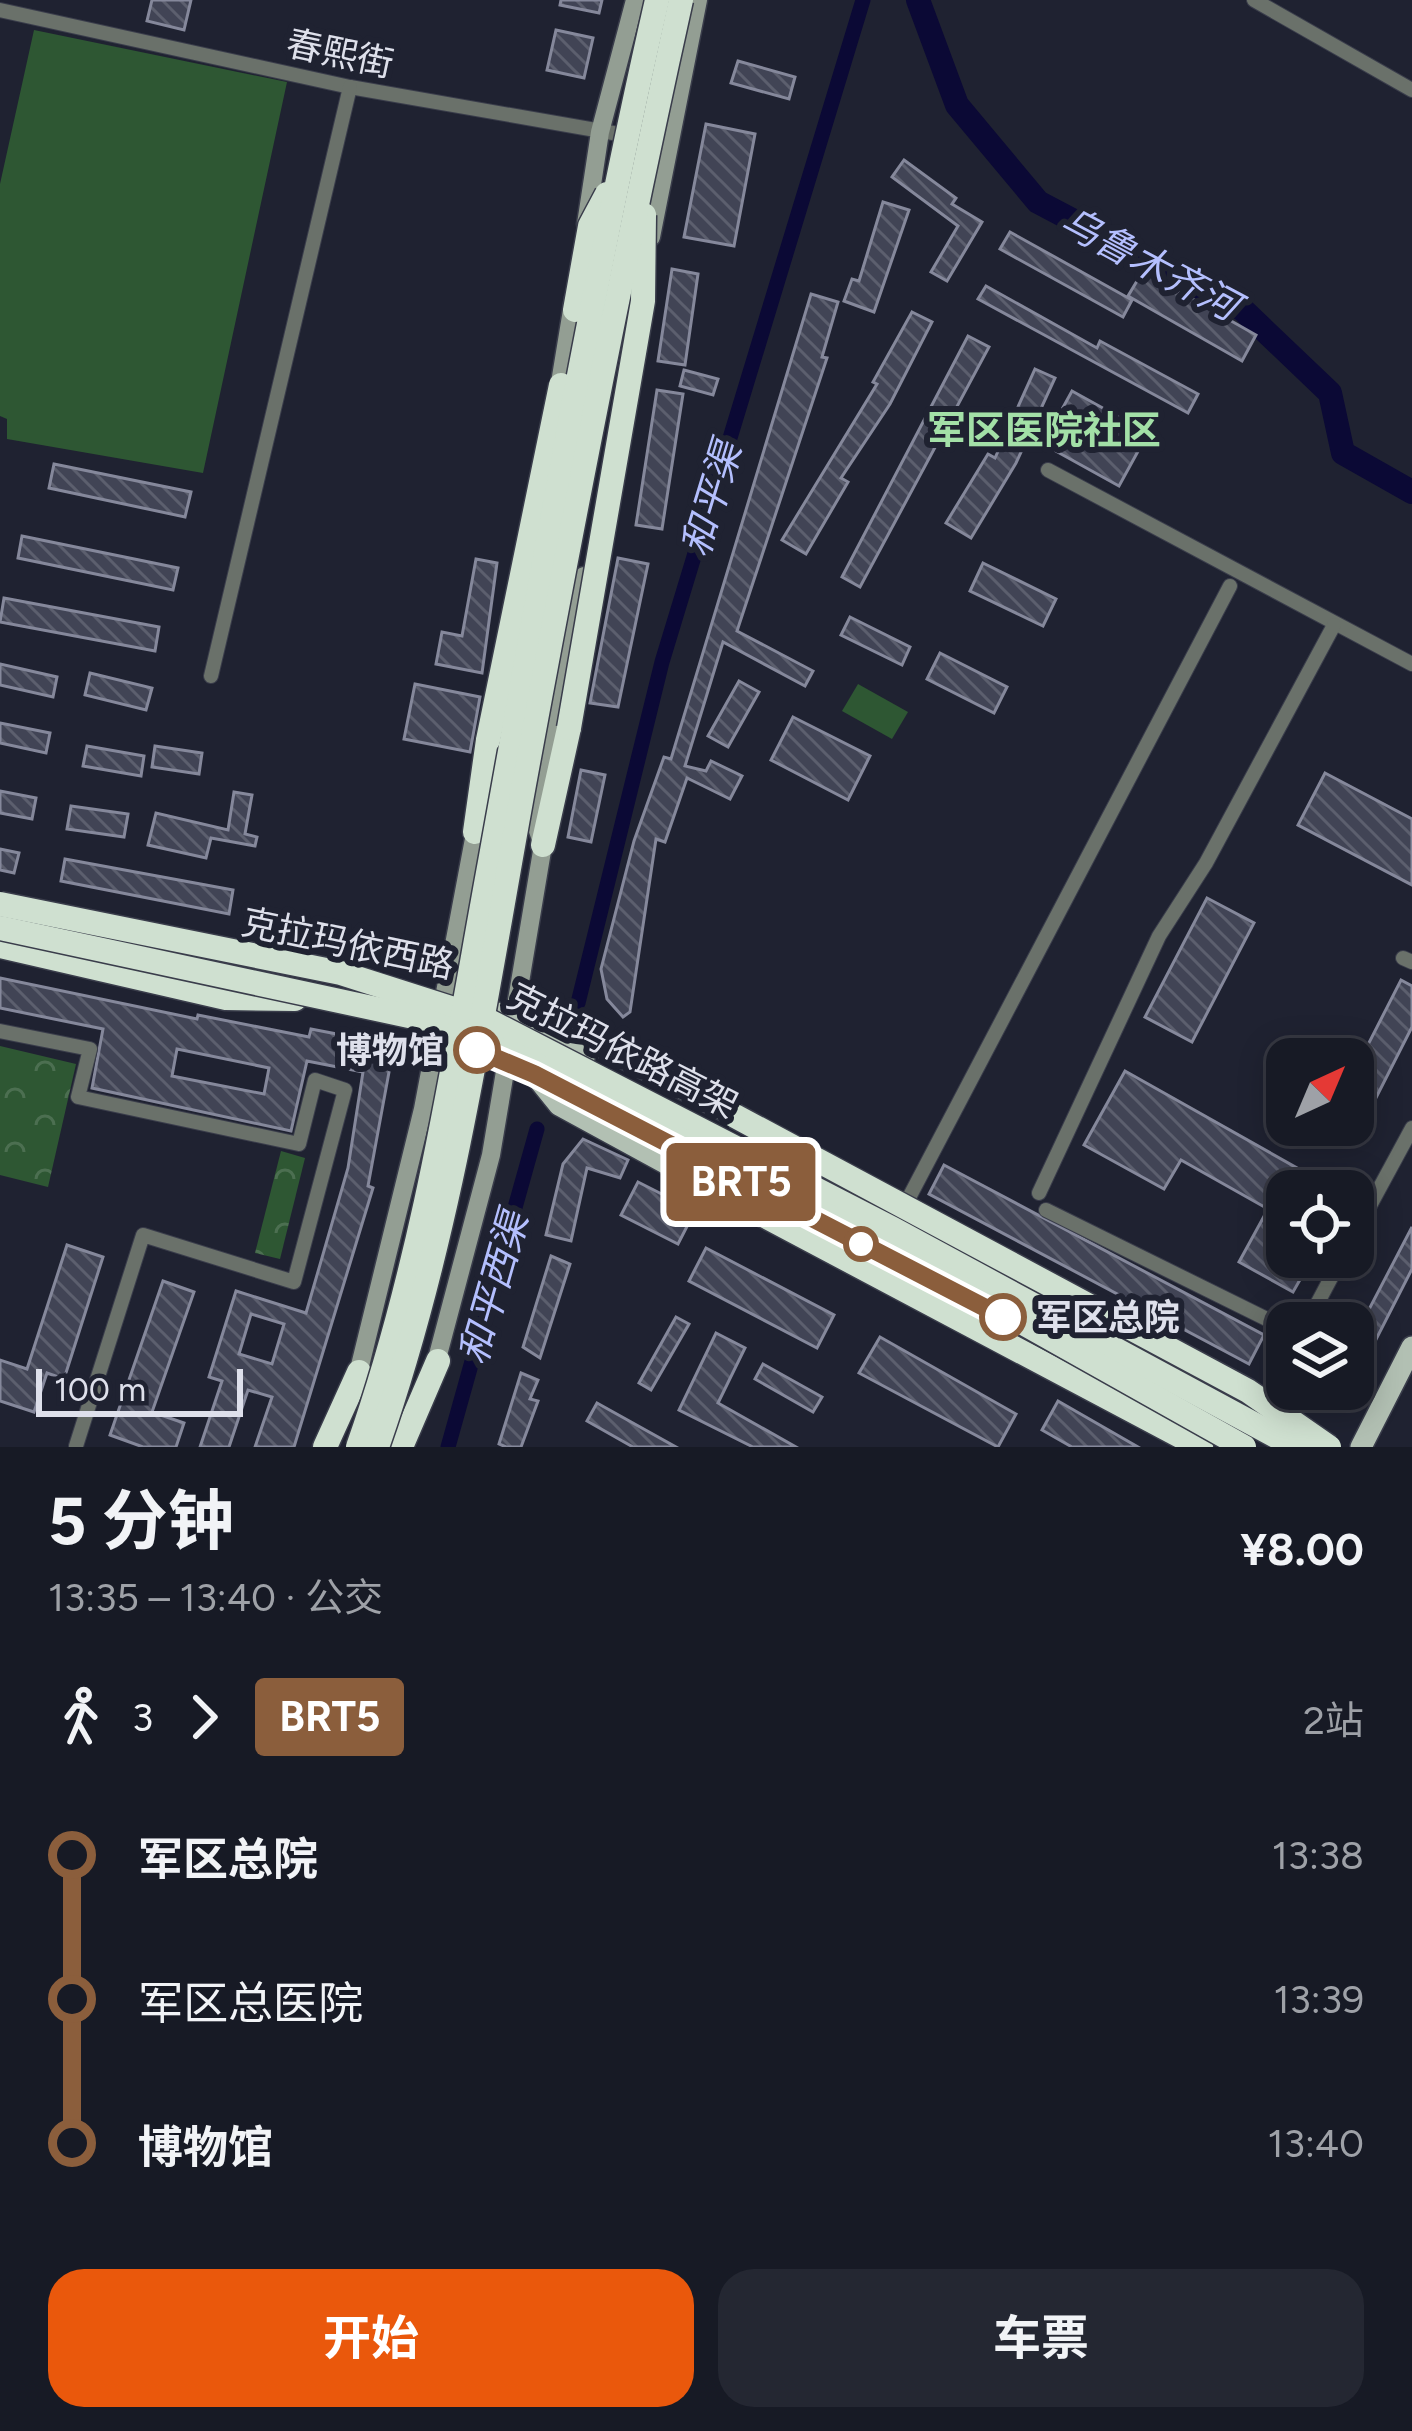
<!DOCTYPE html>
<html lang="zh">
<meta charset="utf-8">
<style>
:root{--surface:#171a25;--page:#242732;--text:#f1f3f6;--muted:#9ea1a7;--line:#363842;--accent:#ea580c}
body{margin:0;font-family:Figtree,"Noto Sans SC",sans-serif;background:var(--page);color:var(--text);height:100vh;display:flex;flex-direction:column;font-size:45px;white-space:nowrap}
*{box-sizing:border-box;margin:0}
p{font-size:39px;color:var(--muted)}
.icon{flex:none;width:66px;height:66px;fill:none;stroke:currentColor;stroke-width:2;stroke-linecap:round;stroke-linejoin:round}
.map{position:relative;height:1447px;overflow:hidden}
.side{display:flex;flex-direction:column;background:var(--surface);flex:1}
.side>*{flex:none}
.badge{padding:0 24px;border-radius:9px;font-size:42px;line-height:78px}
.needle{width:78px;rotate:44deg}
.controls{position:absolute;left:1266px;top:1038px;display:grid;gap:24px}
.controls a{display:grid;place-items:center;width:108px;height:108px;border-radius:24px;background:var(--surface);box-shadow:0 6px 30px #0003,0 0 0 3px var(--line);font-size:60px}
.scale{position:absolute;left:36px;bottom:30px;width:207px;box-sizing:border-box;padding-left:12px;border:6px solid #dee0eb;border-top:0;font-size:33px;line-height:42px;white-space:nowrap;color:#dee0eb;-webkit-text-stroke:9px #1f2231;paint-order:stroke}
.map>.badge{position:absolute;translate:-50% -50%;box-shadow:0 0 0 6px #fff}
.legs{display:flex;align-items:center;gap:18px;height:132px;padding:0 48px;font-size:39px}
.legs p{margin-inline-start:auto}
.summary{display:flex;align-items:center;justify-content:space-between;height:204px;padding:0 48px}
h1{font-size:66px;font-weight:700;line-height:90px}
.primary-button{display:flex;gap:24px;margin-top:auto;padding:24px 48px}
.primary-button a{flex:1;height:138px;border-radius:36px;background:var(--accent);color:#fff;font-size:48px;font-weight:700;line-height:138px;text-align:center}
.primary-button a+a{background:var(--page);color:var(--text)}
ul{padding:0 48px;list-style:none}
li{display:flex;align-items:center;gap:42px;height:144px;font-size:45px}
li i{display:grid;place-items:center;width:18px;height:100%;margin:0 15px;background:currentColor}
li i::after{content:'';width:30px;height:30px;margin:-15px;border:9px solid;border-radius:50%;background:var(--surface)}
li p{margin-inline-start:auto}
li:first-child i{background:linear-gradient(#0000 50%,currentColor 0)}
li:last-child i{background:linear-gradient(currentColor 50%,#0000 0)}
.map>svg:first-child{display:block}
.park{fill:url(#park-crowns)}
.garden{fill:#2e5733}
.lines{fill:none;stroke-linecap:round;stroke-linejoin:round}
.canal{stroke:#0b0935;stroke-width:15}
.river{stroke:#0b0935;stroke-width:24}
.building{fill:url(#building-back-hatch);stroke:#85889b;stroke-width:3;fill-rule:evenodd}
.street-casing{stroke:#3a3d4b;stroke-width:16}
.secondary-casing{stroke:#3a3d4b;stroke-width:21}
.primary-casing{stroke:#3a3d4b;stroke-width:24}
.highway-casing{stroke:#3a3d4b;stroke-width:27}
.street{stroke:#6a716a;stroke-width:14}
.secondary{stroke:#939e93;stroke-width:18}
.primary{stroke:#b2c0b3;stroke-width:21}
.highway{stroke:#cfe0d0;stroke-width:24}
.highway-bridge-casing{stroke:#3a3d4b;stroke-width:27;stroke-linecap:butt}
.highway-bridge{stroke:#cfe0d0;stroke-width:24}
.line-1-casing{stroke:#fff;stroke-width:27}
.line-1{stroke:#8b5e3c;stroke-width:18}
.stop-1-dot{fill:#fff;stroke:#8b5e3c;stroke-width:6}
.labels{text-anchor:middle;stroke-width:12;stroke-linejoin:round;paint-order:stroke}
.street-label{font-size:36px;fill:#dee0eb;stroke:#1f2231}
.stop-label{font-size:36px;font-weight:bold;fill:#dee0eb;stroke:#1f2231;text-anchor:end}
.water-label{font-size:39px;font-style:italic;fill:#b4bffe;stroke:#1f2231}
.neighbourhood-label{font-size:39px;font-weight:bold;fill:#a3e0a7;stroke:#1f2231}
</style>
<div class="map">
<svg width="1412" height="1447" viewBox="0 0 1412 1447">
<defs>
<pattern id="park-crowns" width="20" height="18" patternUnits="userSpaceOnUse" patternTransform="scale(3)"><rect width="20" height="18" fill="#2e5733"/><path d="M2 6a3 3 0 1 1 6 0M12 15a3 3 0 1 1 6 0" fill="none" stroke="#4c6f51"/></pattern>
<pattern id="building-back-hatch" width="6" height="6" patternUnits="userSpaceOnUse" patternTransform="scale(3)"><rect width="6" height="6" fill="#414455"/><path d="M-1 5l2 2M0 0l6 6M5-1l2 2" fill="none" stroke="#5c5f6e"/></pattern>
</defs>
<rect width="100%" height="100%" fill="#1f2231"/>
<g class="park">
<polygon points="0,1046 76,1064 48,1187 0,1175"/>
<polygon points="281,1151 305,1158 280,1259 255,1253"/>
</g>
<g class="garden">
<polygon points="34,30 287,82 203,473 7,439 7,419 0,416 0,184"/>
<polygon points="858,684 908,712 892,739 842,711"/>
</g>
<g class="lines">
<g class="canal">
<polyline points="578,1003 662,662 863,0"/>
<polyline points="448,1447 537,1129"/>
</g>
<polyline class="river" points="918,0 957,105 1038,202 1243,310 1330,393 1343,453 1412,492"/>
</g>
<g class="building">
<polygon points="152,0 191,0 184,30 147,21"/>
<polygon points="561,0 602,0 599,13 560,5"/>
<polygon points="556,30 593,38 584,78 547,70"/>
<polygon points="738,61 795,77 789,99 731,83"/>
<polygon points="706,124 755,134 734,246 684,237"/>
<polygon points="904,160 956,198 952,204 982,222 947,281 931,272 958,226 892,177"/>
<polygon points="883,202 909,210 874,312 844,301 852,279 859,281"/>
<polygon points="1010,232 1132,300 1123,317 1000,249"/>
<polygon points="672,269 698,274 685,365 658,361"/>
<polygon points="1143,271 1256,335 1242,361 1128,296"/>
<polygon points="986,286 1097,348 1100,341 1198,394 1188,413 978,299"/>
<polygon points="811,294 838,302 822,357 827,358 737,631 813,671 805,686 723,642 685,766 706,771 711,761 742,776 730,799 687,778 665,842 656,839 630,1012 623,1017 607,999 601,969 634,841 664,757 671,759"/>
<polygon points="912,312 932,322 890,404 841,478 848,482 806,554 782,540 877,384 873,382"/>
<polygon points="968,336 989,347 860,587 842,577"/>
<polygon points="1035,369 1055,378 1016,463 971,538 946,523 988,454 995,458"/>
<polygon points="684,370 718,379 713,395 680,386"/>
<polygon points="657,390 683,394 662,529 636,525"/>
<polygon points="1072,391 1148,433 1119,486 1043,444"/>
<polygon points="54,464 191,492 185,517 49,488"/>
<polygon points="22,536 178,568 173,590 18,558"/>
<polygon points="618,558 648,564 618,707 590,703"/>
<polygon points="476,559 497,563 482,673 436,664 442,632 462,636"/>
<polygon points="983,563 1056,599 1043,626 970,591"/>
<polygon points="4,598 159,627 155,651 0,622"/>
<polygon points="850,617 910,647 902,665 841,635"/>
<polygon points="940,653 1007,687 994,713 927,679"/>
<polygon points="0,664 57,677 53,697 0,685"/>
<polygon points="90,673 152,688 146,710 85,695"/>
<polygon points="739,681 759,692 728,747 708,736"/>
<polygon points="415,684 480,697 470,752 404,739"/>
<polygon points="793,717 870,756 848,800 771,760"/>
<polygon points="0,723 50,733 46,753 0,743"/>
<polygon points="87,746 144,756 141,776 83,766"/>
<polygon points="155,746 202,753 199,774 152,767"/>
<polygon points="581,770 605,775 591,842 568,837"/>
<polygon points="1325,773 1412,819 1412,885 1298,825"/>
<polygon points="0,791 36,798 32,819 0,813"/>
<polygon points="234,792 252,795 245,834 257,837 255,846 211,838 206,858 148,845 156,813 228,830"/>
<polygon points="71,806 128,814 124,837 67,829"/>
<polygon points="0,849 19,853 14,873 0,870"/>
<polygon points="65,859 233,890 229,914 61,881"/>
<polygon points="1207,898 1254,923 1192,1042 1145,1017"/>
<path d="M0,978L197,1019L198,1015L309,1037L311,1029L394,1045L368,1186L373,1188L294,1447H255L272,1397L248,1390L229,1447H200L222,1381L209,1377L236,1291L306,1313L348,1168L363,1072L307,1061L291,1131L92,1088L103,1029L0,1008ZM177,1049L269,1068L264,1094L172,1076ZM251,1314L284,1324L272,1364L239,1354Z"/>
<polygon points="1401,980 1412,986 1412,1027 1353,1143 1326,1125 1353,1125 1353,1074"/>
<polygon points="1125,1071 1338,1191 1287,1191 1287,1257 1313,1257 1293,1292 1239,1262 1268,1209 1181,1160 1164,1189 1084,1145"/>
<polygon points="583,1139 628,1160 620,1178 587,1168 571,1241 546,1235 563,1164"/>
<polygon points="944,1165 1264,1335 1249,1364 929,1194"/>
<polygon points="638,1182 695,1211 678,1244 621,1215"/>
<polygon points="1412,1227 1412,1269 1364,1363 1353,1366 1353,1340"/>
<polygon points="67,1245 103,1257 64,1379 47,1373 34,1412 0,1401 0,1360 27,1369"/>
<polygon points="706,1248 834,1315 817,1348 689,1281"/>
<polygon points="551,1256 570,1264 540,1358 523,1347"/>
<polygon points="163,1281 194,1292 152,1412 184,1423 176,1447 143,1447 110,1435"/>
<polygon points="676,1317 689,1324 651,1390 639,1383"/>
<polygon points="716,1333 745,1348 718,1403 796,1447 753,1447 679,1410"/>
<polygon points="880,1337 1016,1414 998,1447 859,1373"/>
<polygon points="763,1364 822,1397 813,1412 755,1379"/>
<polygon points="521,1373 538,1380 530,1399 538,1401 521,1447 506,1447 499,1444"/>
<polygon points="1058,1401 1138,1447 1072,1447 1042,1430"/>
<polygon points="597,1403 676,1447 633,1447 587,1421"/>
</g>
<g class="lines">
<defs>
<g id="street">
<polyline points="1254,0 1412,90"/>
<polyline points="0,10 350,87 630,136"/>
<polyline points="1048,470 1412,664"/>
<polyline points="211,676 350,87"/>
<polyline points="1403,958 1412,962"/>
<polyline points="0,1031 90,1049 78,1097 299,1144 315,1080 345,1090 294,1282 143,1235 76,1446"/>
<polyline points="1039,1193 1159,936 1206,863 1334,625"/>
<polyline points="903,1209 1230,586"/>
<polyline points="1046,1210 1287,1329"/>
<polyline points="1353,1237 1412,1128"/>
<polyline points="1307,1323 1342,1257"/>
</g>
<g id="secondary">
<polyline points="586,224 600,132 635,0"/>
<polyline points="651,237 698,0"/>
<polyline points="558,395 574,298"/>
<polyline points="434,1370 491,1155 543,845 536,825 584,576"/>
<polyline points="356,1382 423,1109 477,823"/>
</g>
<g id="primary">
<polyline points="472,1003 529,1026 584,1058"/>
<polyline points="519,1017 551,1020 735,1116"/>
<polyline points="534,1074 559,1105 680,1171"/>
<polyline points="1361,1447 1412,1347"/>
</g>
<g id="highway">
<polyline points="475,832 488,740"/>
<polyline points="543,845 569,728"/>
<polyline points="0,946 226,998 295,999"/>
<polyline points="680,1171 1201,1447"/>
<polyline points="325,1447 359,1372"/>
<polyline points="401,1447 438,1361"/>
</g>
</defs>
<use href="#street" class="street-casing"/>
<use href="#secondary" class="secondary-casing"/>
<use href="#primary" class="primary-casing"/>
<use href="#highway" class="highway-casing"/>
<use href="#street" class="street"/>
<use href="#secondary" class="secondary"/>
<use href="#primary" class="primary"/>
<use href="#highway" class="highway"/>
<defs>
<g id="highway-bridge">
<polyline points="575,310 590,226 607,194"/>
<polyline points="569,728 643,301 644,215"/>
<polyline points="488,740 561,385"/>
<polyline points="0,904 341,973 485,1019 893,1229 1296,1447"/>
<polyline points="0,928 423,1019 529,1061 884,1245 1244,1447"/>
<polyline points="735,1116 1248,1391 1329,1447"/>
<path d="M358,1447C423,1263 453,1065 488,873C541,581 591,289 657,0"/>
<path d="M377,1447C450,1240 482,1017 521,801C570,533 622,266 681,0"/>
</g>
</defs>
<use href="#highway-bridge" class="highway-bridge-casing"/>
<use href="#highway-bridge" class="highway-bridge"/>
</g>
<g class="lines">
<defs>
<polyline id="line-1" points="477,1050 534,1074 1003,1317"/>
</defs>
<use href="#line-1" class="line-1-casing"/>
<use href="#line-1" class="line-1"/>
</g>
<g class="stop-1-dot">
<circle cx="477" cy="1050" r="21"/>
<circle cx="861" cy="1244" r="15"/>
<circle cx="1003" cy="1317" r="21"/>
</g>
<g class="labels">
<g class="street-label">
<text transform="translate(340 53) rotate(12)" y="13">春熙街</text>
<text transform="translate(348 943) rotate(12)" y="13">克拉玛依西路</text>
<text transform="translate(623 1050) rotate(27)" y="13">克拉玛依路高架</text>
</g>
<g class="stop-label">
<text x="444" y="1063">博物馆</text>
<text x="1036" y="1330" text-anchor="start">军区总院</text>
</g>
<g class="water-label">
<text transform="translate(1150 263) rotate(28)" y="14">乌鲁木齐河</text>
<text transform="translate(711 499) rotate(-73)" y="14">和平渠</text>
<text transform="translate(493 1288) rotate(-74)" y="14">和平西渠</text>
</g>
<g class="neighbourhood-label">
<text x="1044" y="444">军区医院社区</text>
</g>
</g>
</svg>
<div class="controls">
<a><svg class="needle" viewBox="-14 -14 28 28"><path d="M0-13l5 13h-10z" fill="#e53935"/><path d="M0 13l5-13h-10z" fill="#9ea1a7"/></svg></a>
<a><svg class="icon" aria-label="locate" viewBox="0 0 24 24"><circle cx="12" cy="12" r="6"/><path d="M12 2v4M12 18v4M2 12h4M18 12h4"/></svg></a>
<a><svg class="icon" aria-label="layers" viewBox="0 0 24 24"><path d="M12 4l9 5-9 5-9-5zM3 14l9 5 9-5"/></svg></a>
</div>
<div class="scale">100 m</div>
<b class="badge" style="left:741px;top:1182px;background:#8b5e3c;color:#fff">BRT5</b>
</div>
<section class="side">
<div class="summary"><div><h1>5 分钟</h1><p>13:35 – 13:40 · 公交</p></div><b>¥8.00</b></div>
<div class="legs"><svg class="icon" aria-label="walk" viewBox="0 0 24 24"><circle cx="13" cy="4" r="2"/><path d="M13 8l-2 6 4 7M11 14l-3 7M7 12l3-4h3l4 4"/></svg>3<svg class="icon" aria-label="forward" viewBox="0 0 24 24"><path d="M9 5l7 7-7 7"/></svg><b class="badge" style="background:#8b5e3c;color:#fff">BRT5</b><p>2站</p></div>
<ul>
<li><i style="color:#8b5e3c"></i><b>军区总院</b><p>13:38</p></li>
<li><i style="color:#8b5e3c"></i><span>军区总医院</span><p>13:39</p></li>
<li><i style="color:#8b5e3c"></i><b>博物馆</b><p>13:40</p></li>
</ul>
<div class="primary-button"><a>开始</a><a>车票</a></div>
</section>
